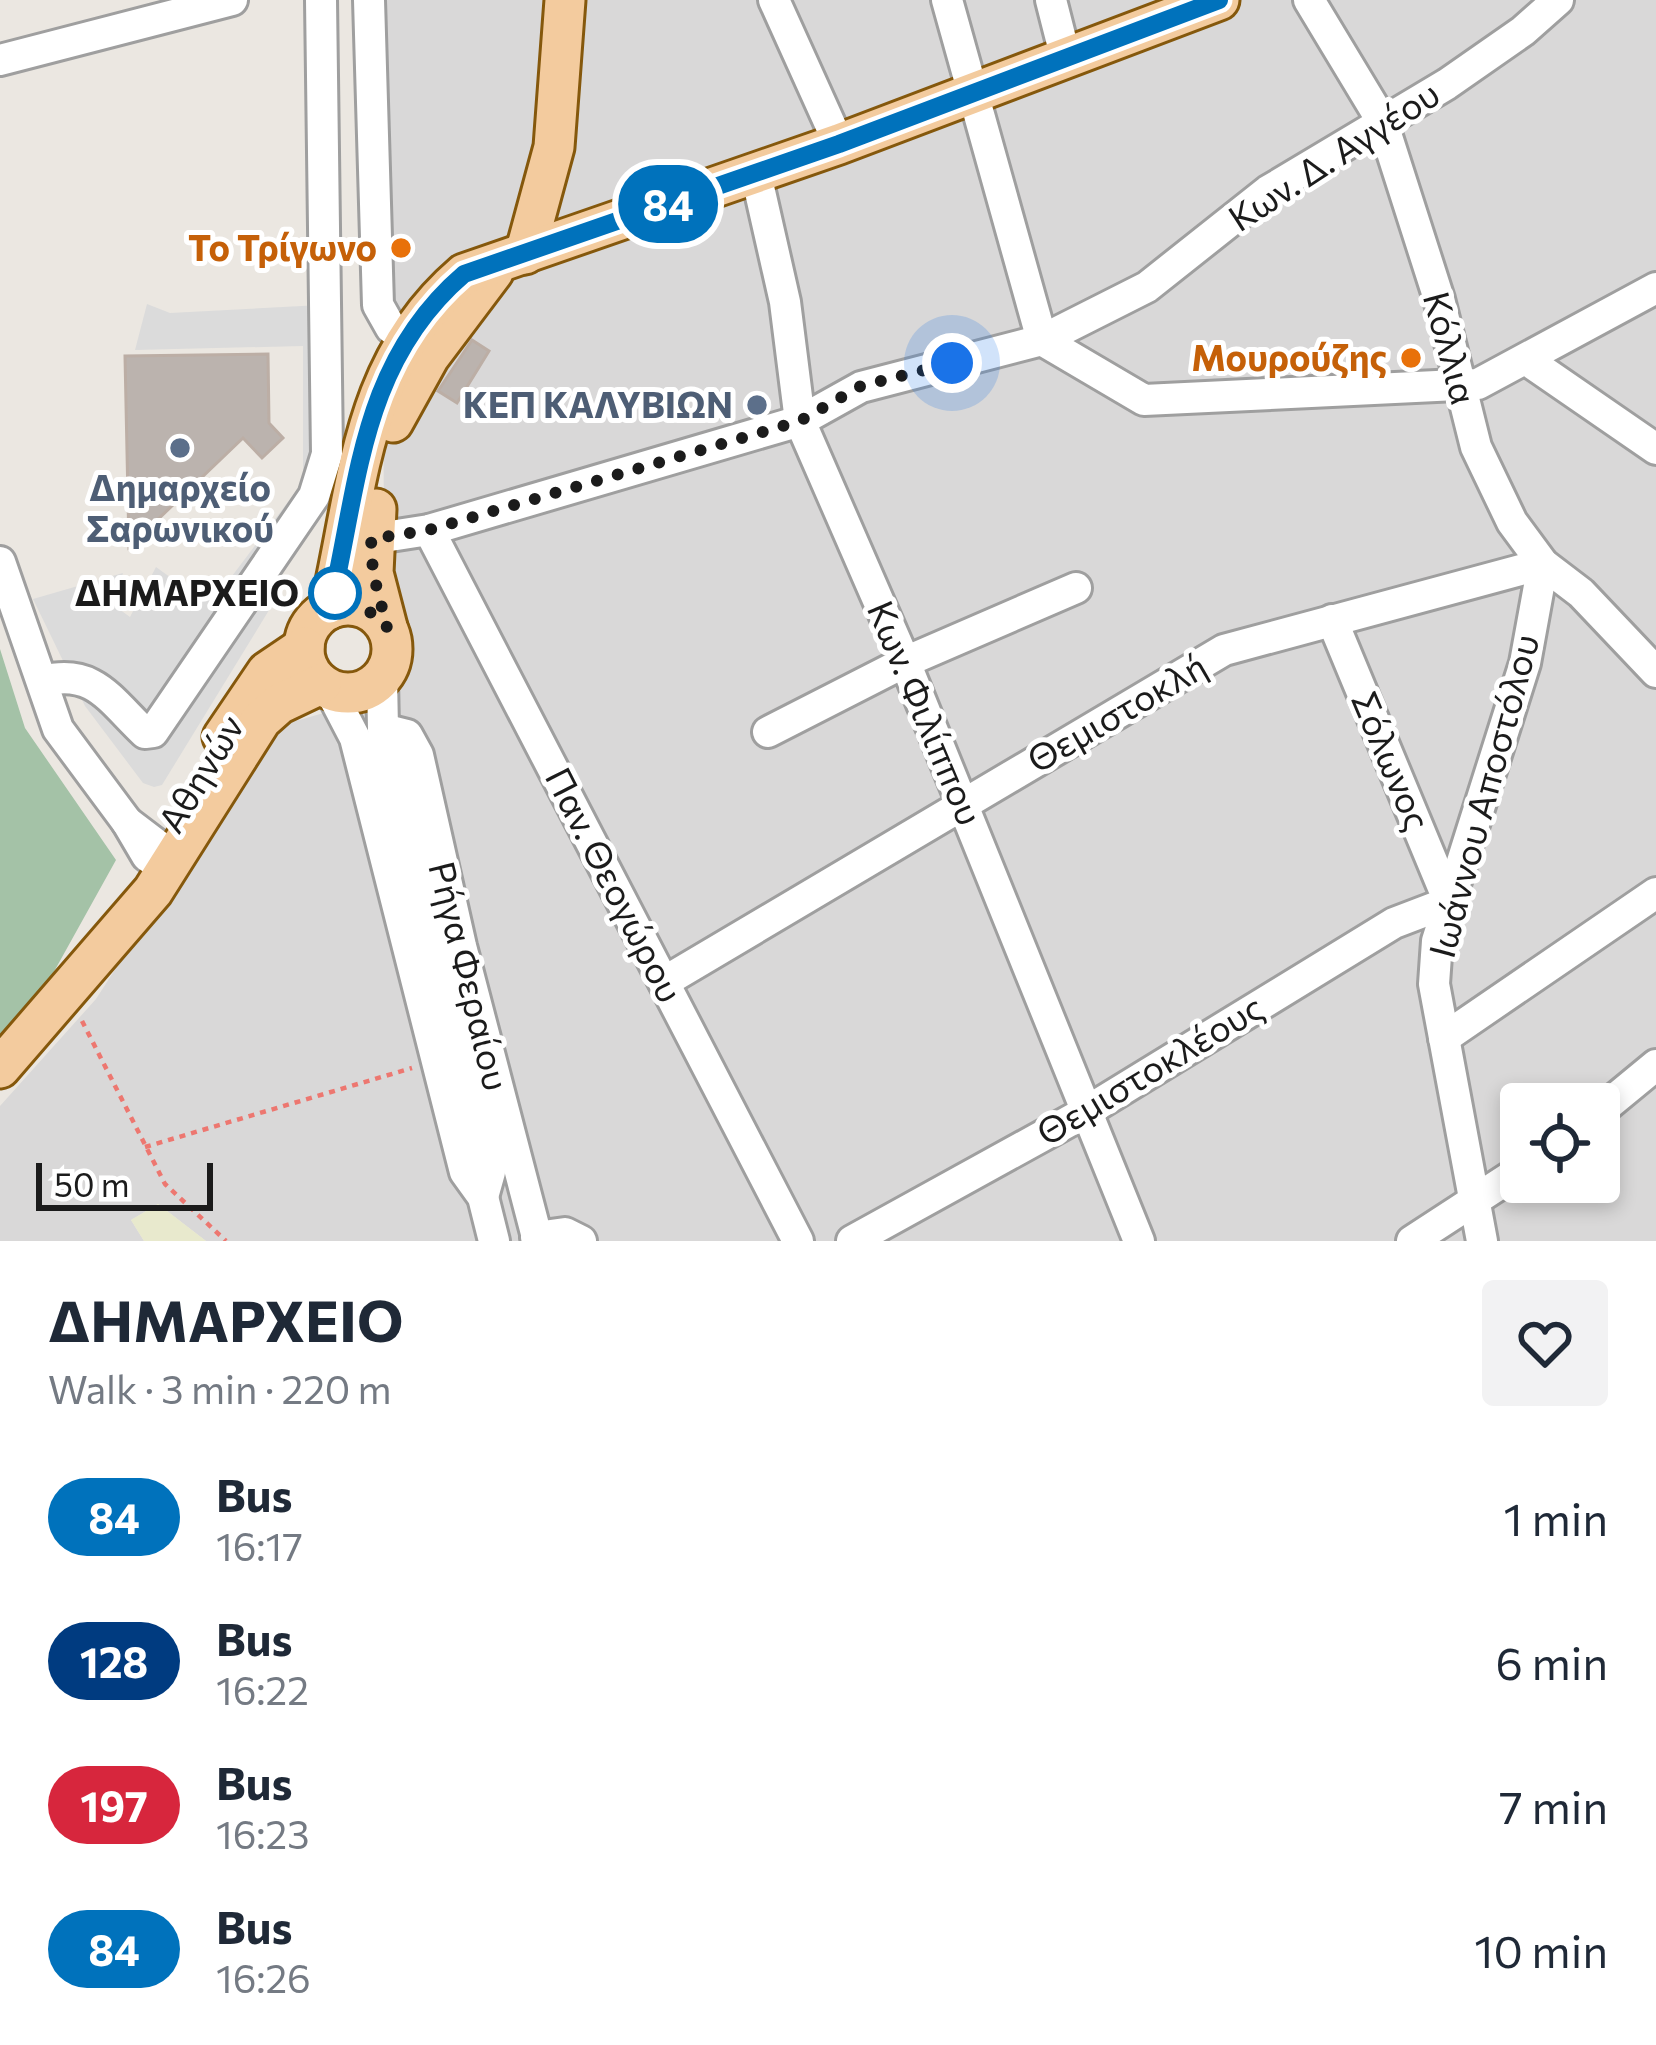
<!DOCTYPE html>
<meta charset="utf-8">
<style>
:root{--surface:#fff;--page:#f2f2f3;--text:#1f2937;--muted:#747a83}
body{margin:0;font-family:Commissioner,sans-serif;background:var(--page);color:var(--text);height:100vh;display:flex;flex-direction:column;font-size:45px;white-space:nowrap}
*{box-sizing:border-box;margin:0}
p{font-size:39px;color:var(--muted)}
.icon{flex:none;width:66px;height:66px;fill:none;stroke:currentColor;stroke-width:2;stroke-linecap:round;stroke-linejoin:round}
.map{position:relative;height:1241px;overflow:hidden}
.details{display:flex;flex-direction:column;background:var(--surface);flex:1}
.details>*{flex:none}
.badge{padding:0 24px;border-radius:39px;font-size:42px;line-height:78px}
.buttons{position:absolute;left:1500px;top:1083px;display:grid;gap:24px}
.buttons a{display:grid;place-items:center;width:120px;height:120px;border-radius:12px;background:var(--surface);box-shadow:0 6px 18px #0003;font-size:60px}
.scale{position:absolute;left:36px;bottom:30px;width:177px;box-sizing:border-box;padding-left:12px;border:6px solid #1b1b1b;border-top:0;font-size:33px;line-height:42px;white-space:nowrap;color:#1b1b1b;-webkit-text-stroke:9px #fff;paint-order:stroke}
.you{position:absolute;width:60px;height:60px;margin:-30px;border:9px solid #fff;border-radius:50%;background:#1a73e8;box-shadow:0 0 0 18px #1a73e833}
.map>.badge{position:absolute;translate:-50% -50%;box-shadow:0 0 0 6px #fff}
.round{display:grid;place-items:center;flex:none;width:126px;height:126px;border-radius:12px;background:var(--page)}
.overview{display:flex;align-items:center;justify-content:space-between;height:204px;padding:0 48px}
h1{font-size:57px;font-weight:700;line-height:90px}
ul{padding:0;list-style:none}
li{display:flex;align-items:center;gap:36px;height:144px;padding:0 48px}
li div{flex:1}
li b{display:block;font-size:45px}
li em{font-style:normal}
li .badge{min-width:132px;font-weight:700;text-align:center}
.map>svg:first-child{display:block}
.residential{fill:#d9d8d8;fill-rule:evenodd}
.farmland{fill:#e8e9cd}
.cemetery{fill:#a4c2a7}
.parking{fill:#dbdbdb}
.building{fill:#bbb3ae;stroke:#bcaea5;stroke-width:3}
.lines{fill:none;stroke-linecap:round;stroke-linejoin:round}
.minor-casing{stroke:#9f9f9f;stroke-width:36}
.major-casing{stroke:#85580c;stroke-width:45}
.path{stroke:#ed7770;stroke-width:4.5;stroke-dasharray:6 6;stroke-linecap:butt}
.minor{stroke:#fff;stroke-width:30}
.major{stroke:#f3cb9e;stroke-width:39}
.line-casing{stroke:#fff;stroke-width:27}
.line{stroke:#0072bc;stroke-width:18}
.walk{stroke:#1b1b1b;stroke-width:12;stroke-dasharray:0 21.6}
.food-dot{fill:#e8710a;stroke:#fff;stroke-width:4.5}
.service-dot{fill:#5c6f8a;stroke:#fff;stroke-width:4.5}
.stop-dot{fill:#fff;stroke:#0072bc;stroke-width:6}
.labels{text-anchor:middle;stroke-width:10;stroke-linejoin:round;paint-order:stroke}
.street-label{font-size:36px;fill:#1b1b1b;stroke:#fff}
.food-label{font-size:36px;font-weight:bold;fill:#c56008;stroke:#fff;text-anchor:end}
.service-label{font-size:36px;font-weight:bold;fill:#4e5e75;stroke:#fff;text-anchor:end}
.stop-label{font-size:36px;font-weight:bold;fill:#1b1b1b;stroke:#fff;text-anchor:end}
</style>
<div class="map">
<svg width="1656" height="1241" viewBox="0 0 1656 1241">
<rect width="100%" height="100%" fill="#ebe7e1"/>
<path class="residential" d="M382,0H1656V1241H206L158,1204L131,1220L144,1241H0V1106L96,999L271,728L401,691L384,567ZM1521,1104H1599V1182H1521Z"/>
<polygon class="farmland" points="158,1204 206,1241 144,1241 131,1220"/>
<polygon class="cemetery" points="0,649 25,728 116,860 51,977 0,1037"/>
<polygon class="parking" points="147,304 170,313 340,304 342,377 340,421 270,574 285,584 162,785 154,787 143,783 85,706 33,599 123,573 112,604 130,617 156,567 192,593 220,592 303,482 303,346 135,350"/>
<g class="building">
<polygon points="472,340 489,351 457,403 438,391"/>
<polygon points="268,354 269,423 283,438 262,458 243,438 129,547 125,356"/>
</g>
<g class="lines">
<defs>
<g id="minor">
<polyline points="369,0 378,305 391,328 424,354"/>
<polyline points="774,0 839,144"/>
<polyline points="947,0 1042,340"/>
<polyline points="1051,0 1066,59"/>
<polyline points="1309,0 1382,121 1439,299 1476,447 1512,522 1543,564 1581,593 1656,672"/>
<polyline points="0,60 232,0"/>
<polyline points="756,174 785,302 800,421 905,662 1139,1241"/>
<polyline points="1042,340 1144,400 1478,384 1656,288"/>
<polyline points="1527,360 1656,449"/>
<polyline points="429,530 798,1241"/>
<polyline points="371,539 429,530 800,421 861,387 1042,340 1147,287 1268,191 1447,84 1523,31 1558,0"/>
<polyline points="0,562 58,729 127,822"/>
<polyline points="382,678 383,729 391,768 490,1172 483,1197"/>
<path d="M43,681C94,668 110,700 145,733L153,732L314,496L327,454L321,0"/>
<polyline points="330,690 355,738 465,1172 483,1197 494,1241"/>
<polyline points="383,729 407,735 418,755 461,946 538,1241"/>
<polyline points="768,732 905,662 1076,588"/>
<polyline points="166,869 147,856 127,822 173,857"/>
<polyline points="664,982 1224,650 1543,564"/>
<polyline points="1444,1038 1656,893"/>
<polyline points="1599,1112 1656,1065"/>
<polyline points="536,1237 565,1233 581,1241"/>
<polyline points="852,1241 1084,1113 1394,923 1449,902 1332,620"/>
<polyline points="1412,1241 1521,1170"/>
<polyline points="1482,1241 1434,984 1437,941 1525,663 1543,564"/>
</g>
<g id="major">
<polyline points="525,254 554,147 565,0"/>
<polyline points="393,422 429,357 493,272"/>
<polyline points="376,509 373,573 387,627"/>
<circle cx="348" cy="649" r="44"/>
<path d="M330,609C359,485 360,363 464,274L839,144L1219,0"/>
<polyline points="223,737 267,672 304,647"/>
<polyline points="0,1068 153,891 261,720 279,704 321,684"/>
</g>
</defs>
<use href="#minor" class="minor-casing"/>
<use href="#major" class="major-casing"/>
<g class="path">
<polyline points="82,1021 165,1184 226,1241"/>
<polyline points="145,1147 412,1068"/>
</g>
<use href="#minor" class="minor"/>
<use href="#major" class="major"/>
</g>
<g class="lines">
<defs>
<path id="line" d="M330,609C359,485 360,363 464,274L839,144L1219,0"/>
</defs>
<use href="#line" class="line-casing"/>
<use href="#line" class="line"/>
<path class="walk" d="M335,593L336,590L330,609C354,603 371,608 387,627L373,573L371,539L429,530L800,421L861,386L952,363"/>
</g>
<g class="food-dot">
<circle cx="401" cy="248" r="12"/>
<circle cx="1411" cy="358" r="12"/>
</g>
<g class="service-dot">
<circle cx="757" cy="405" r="12"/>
<circle cx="180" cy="448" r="12"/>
</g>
<circle class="stop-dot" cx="335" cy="593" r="24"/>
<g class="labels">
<g class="street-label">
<text transform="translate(1334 156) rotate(-33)" y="13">Κων. Δ. Αγγέου</text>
<text transform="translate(1450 348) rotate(75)" y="13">Κόλλια</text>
<text transform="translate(925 713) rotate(67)" y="13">Κων. Φιλίππου</text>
<text transform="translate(1117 713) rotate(-30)" y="13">Θεμιστοκλή</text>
<text transform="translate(1391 761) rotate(67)" y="13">Σόλωνος</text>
<text transform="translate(201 774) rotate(-59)" y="13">Αθηνών</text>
<text transform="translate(1484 796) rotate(-75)" y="13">Ιωάννου Αποστόλου</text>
<text transform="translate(614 885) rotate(63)" y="13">Παν. Θεογώρου</text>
<text transform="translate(469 976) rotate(76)" y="13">Ρήγα Φεραίου</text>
<text transform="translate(1150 1070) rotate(-31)" y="13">Θεμιστοκλέους</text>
</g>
<g class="food-label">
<text x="377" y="261">Το Τρίγωνο</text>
<text x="1387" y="371">Μουρούζης</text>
</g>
<g class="service-label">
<text x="733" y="418">ΚΕΠ ΚΑΛΥΒΙΩΝ</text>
<text x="180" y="501" text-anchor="middle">Δημαρχείο<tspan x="180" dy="41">Σαρωνικού</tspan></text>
</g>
<g class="stop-label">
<text x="299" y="606">ΔΗΜΑΡΧΕΙΟ</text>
</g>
</g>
</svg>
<div class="buttons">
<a><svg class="icon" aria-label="locate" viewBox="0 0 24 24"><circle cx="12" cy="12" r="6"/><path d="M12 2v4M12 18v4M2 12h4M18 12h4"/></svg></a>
</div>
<div class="scale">50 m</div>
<div class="you" style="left:952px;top:363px"></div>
<b class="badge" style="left:668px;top:204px;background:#0072bc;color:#fff">84</b>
</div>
<section class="details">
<div class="overview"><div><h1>ΔΗΜΑΡΧΕΙΟ</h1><p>Walk · 3 min · 220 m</p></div><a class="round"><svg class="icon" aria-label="heart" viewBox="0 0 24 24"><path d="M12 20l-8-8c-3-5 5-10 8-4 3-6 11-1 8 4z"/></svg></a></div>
<ul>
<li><span class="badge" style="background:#0072bc;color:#fff">84</span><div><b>Bus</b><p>16:17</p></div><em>1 min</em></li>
<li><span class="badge" style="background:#003b80;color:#fff">128</span><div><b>Bus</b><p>16:22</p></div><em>6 min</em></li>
<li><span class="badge" style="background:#d7263d;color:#fff">197</span><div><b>Bus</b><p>16:23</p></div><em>7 min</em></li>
<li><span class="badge" style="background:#0072bc;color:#fff">84</span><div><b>Bus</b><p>16:26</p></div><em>10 min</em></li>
</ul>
</section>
